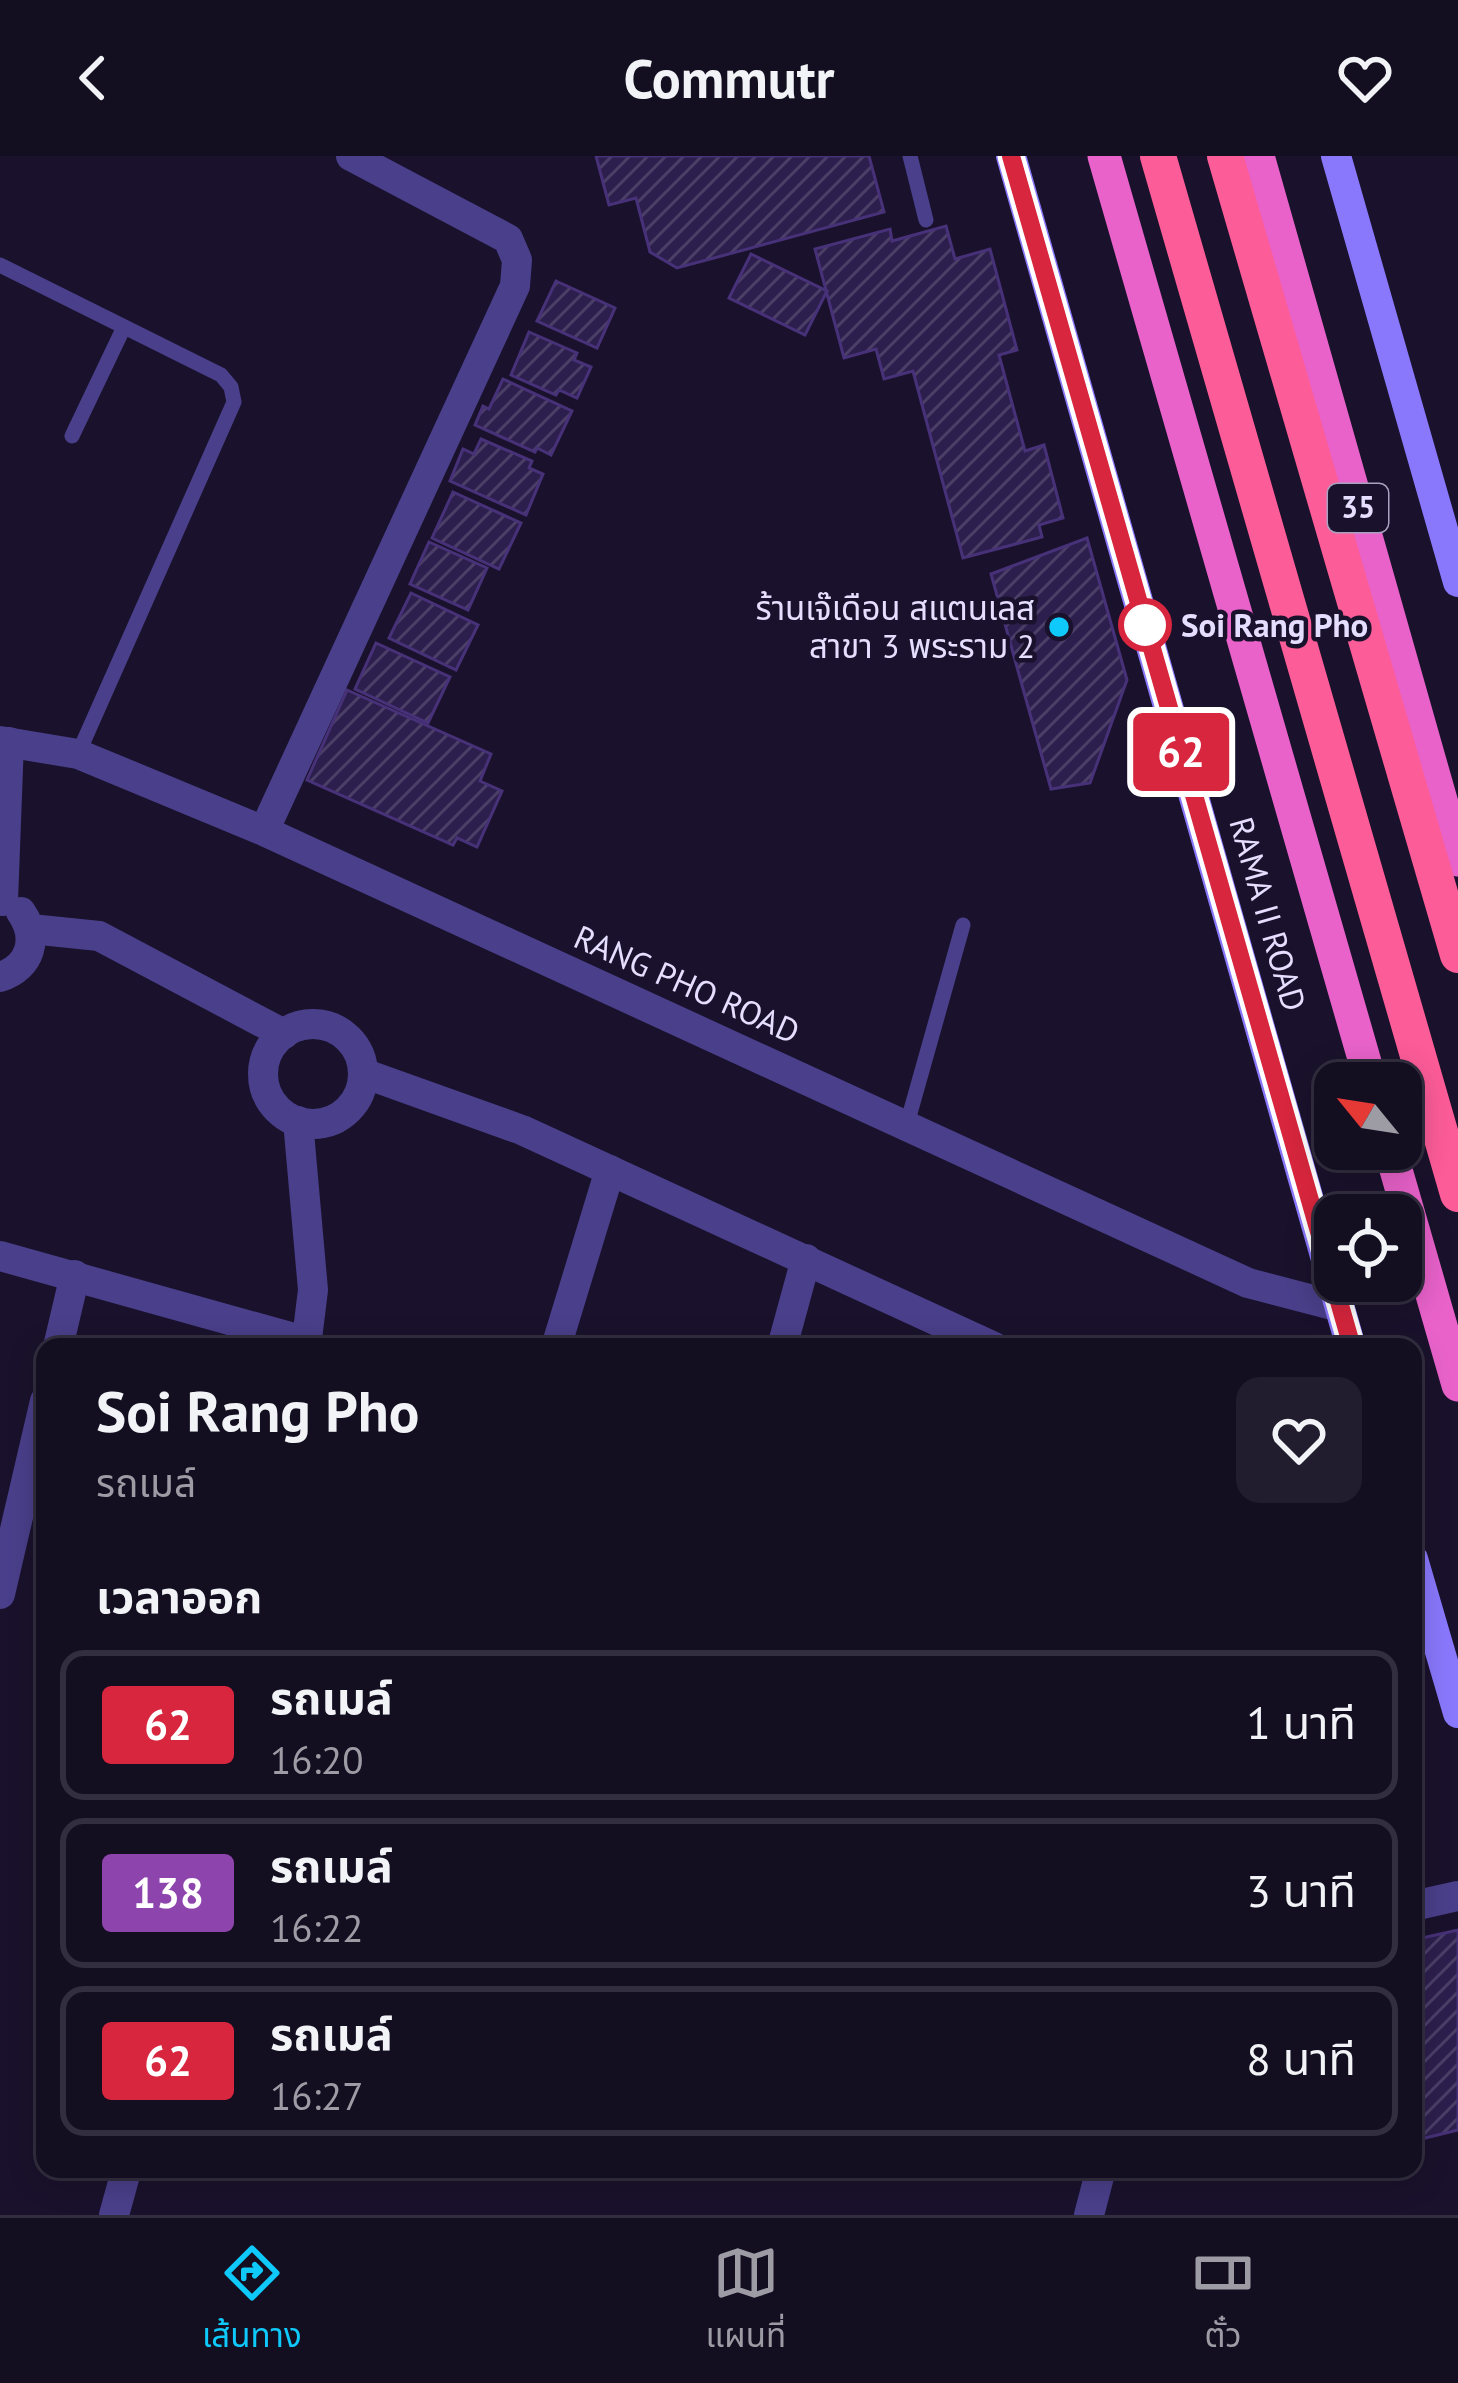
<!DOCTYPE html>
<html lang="th">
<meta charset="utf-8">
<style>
:root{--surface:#140e21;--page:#211c2e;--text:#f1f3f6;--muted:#9d9ca5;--line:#332e3f;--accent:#0fc9fa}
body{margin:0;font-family:"PT Sans","Noto Sans Thai",sans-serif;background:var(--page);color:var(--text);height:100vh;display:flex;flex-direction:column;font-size:45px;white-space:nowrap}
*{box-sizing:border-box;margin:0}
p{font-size:39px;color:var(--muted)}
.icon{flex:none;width:66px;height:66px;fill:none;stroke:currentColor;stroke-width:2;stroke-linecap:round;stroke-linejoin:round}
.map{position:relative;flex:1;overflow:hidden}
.drawer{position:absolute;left:36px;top:1182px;width:1386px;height:840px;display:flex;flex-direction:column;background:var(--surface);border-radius:24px;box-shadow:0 6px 30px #0003,0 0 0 3px var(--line)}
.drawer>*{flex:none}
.badge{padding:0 24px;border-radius:9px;font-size:42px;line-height:78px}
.needle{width:78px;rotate:300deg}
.tools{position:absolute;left:1314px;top:906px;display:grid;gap:24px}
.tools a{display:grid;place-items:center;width:108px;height:108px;border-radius:24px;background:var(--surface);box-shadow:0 6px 30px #0003,0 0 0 3px var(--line);font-size:60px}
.map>.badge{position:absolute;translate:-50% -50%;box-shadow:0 0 0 6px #fff}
h2{padding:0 60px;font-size:45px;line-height:108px}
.round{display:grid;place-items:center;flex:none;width:126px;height:126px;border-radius:24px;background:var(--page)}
.overview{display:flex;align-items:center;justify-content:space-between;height:204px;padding:0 60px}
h1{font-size:57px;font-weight:800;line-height:90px}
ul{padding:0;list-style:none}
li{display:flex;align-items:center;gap:36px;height:150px;margin:0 24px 18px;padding:0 36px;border:6px solid var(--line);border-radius:24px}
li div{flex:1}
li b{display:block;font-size:45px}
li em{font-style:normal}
li .badge{min-width:132px;font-weight:700;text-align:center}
header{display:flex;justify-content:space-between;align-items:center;height:156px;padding:0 60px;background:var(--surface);font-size:54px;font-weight:800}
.dock{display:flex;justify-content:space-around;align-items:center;height:168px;border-top:3px solid var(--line);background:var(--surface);font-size:33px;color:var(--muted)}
.dock a{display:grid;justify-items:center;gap:6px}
.dock .active{color:var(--accent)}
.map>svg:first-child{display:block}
.building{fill:url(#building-hatch);stroke:#473178;stroke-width:3}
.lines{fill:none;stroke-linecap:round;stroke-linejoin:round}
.service{stroke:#4a3f8a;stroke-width:15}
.minor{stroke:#4a3f8a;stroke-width:30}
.tertiary{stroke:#4a3f8a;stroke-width:30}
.secondary{stroke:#8978fc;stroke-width:30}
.trunk{stroke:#e862ca;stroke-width:33}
.motorway{stroke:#fc5c98;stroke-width:36}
.line-casing{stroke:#fff;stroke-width:27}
.line{stroke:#d7263d;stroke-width:18}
.stop-dot{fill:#fff;stroke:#d7263d;stroke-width:6}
.poi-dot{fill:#0fc9fa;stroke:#1a122c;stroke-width:4.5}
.labels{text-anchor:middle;stroke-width:9;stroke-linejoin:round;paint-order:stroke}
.shield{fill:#1a122c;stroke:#a9a1bf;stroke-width:3}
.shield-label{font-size:30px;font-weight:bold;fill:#e6defe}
.poi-label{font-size:33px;fill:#e6defe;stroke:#1a122c;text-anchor:end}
.stop-label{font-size:33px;font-weight:bold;fill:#e6defe;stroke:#1a122c;text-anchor:start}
.street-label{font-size:33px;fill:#e6defe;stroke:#1a122c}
</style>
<header><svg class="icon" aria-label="back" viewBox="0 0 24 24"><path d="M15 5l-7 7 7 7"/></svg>Commutr<svg class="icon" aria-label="heart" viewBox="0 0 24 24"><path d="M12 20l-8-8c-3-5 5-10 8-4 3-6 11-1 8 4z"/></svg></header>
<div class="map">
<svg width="1458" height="2059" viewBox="0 0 1458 2059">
<defs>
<pattern id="building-hatch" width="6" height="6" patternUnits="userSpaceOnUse" patternTransform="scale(3)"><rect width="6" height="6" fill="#2d1f4d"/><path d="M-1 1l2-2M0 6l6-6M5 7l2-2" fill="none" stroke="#4b3f68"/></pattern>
</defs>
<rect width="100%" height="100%" fill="#1a122c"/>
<g class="building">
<polygon points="596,0 869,0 884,56 677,112 650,96 636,42 609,49"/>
<polygon points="946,70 955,103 990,93 1017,194 999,199 1025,295 1044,289 1063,362 1039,369 1042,381 963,402 913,215 884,223 876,193 844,202 815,93 890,73 892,85"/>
<polygon points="751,98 827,135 805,179 729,142"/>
<polygon points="556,125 615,152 597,192 537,165"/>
<polygon points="529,176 577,197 574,204 591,211 577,242 559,234 556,239 511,219"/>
<polygon points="503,223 572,255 551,299 537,292 535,296 475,269 483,250 489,253"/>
<polygon points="481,283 532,305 529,312 543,318 526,359 450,325 463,293 474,298"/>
<polygon points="453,336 521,367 499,413 432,382"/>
<polygon points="1087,382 1127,524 1090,627 1051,633 991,418"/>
<polygon points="429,386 487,412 468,454 410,428"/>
<polygon points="411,437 478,469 456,514 389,482"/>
<polygon points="376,487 450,521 428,567 355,533"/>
<polygon points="347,534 491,598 480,625 502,635 477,691 457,682 453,689 307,624"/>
<polygon points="1458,1774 1458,1974 1413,1985 1413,1784"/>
</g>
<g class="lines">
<g class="service">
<polyline points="910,0 926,64"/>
<polyline points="0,109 221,219 231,231 234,246 78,598"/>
<polyline points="72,280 124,171"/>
<polyline points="907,968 963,769"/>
</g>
<g class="minor">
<polyline points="264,675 515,130 517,104 508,83 351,0"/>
<polyline points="3,745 9,586"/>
<polyline points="31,773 99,780 284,878"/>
<path d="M0,821C31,811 39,782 21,756"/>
<circle cx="313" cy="918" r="50"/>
<polyline points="363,917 522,974 994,1191"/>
<polyline points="298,965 313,1134 306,1191"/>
<polyline points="0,1100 308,1186"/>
<polyline points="58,1191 75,1119"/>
<polyline points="556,1191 610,1014"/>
<polyline points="782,1191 806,1103"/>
<polyline points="0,1438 45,1245"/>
<polyline points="1413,1750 1458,1740"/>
<polyline points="114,2059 125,2019"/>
<polyline points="1089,2059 1101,2013"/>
</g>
<polyline class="tertiary" points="0,585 78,598 264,675 1248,1127 1340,1151"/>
<g class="secondary">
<polyline points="1011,0 1351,1191"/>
<polyline points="1336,0 1458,426"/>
<polyline points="1413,1403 1458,1557"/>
</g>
<g class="trunk">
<polyline points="1104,0 1371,927"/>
<polyline points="1258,0 1458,704"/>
<polyline points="1390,993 1458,1229"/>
</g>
<g class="motorway">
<polyline points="1158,0 1458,1038"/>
<polyline points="1225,0 1458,799"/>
</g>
</g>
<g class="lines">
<defs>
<polyline id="line" points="1011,0 1352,1191"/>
</defs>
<use href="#line" class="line-casing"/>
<use href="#line" class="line"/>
</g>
<circle class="stop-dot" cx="1145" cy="469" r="24"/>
<circle class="poi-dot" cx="1059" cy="471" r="12"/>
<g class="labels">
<rect class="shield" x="1328" y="328" width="60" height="48" rx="9"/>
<g class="shield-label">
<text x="1358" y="362">35</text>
</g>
<g class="poi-label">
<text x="1035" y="464">ร้านเจ๊เดือน สแตนเลส<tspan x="1035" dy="38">สาขา 3 พระราม 2</tspan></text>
</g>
<g class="stop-label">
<text x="1181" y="481">Soi Rang Pho</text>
</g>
<g class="street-label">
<text transform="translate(1268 758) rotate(74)" y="12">RAMA II ROAD</text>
<text transform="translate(687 828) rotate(24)" y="12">RANG PHO ROAD</text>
</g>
</g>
</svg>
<div class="tools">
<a><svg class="needle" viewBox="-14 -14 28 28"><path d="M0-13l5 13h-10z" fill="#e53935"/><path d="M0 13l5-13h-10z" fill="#9d9ca5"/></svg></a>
<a><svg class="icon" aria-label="locate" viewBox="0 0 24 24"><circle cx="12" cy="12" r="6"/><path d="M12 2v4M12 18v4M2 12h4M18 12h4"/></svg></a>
</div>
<b class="badge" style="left:1181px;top:596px;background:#d7263d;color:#fff">62</b>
<section class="drawer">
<div class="overview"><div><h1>Soi Rang Pho</h1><p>รถเมล์</p></div><a class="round"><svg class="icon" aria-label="heart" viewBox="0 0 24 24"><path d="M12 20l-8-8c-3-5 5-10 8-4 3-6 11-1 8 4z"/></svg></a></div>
<h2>เวลาออก</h2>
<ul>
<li><span class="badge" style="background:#d7263d;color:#fff">62</span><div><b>รถเมล์</b><p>16:20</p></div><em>1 นาที</em></li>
<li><span class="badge" style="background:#8e44ad;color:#fff">138</span><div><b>รถเมล์</b><p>16:22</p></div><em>3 นาที</em></li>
<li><span class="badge" style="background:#d7263d;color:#fff">62</span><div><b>รถเมล์</b><p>16:27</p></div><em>8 นาที</em></li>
</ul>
</section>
</div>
<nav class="dock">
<a class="active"><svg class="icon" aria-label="directions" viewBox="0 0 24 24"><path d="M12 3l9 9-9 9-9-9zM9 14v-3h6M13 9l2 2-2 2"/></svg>เส้นทาง</a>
<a><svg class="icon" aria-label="map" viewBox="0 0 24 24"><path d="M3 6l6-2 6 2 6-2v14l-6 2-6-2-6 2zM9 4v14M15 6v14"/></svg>แผนที่</a>
<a><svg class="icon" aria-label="tickets" viewBox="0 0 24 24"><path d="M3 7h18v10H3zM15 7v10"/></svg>ตั๋ว</a>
</nav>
